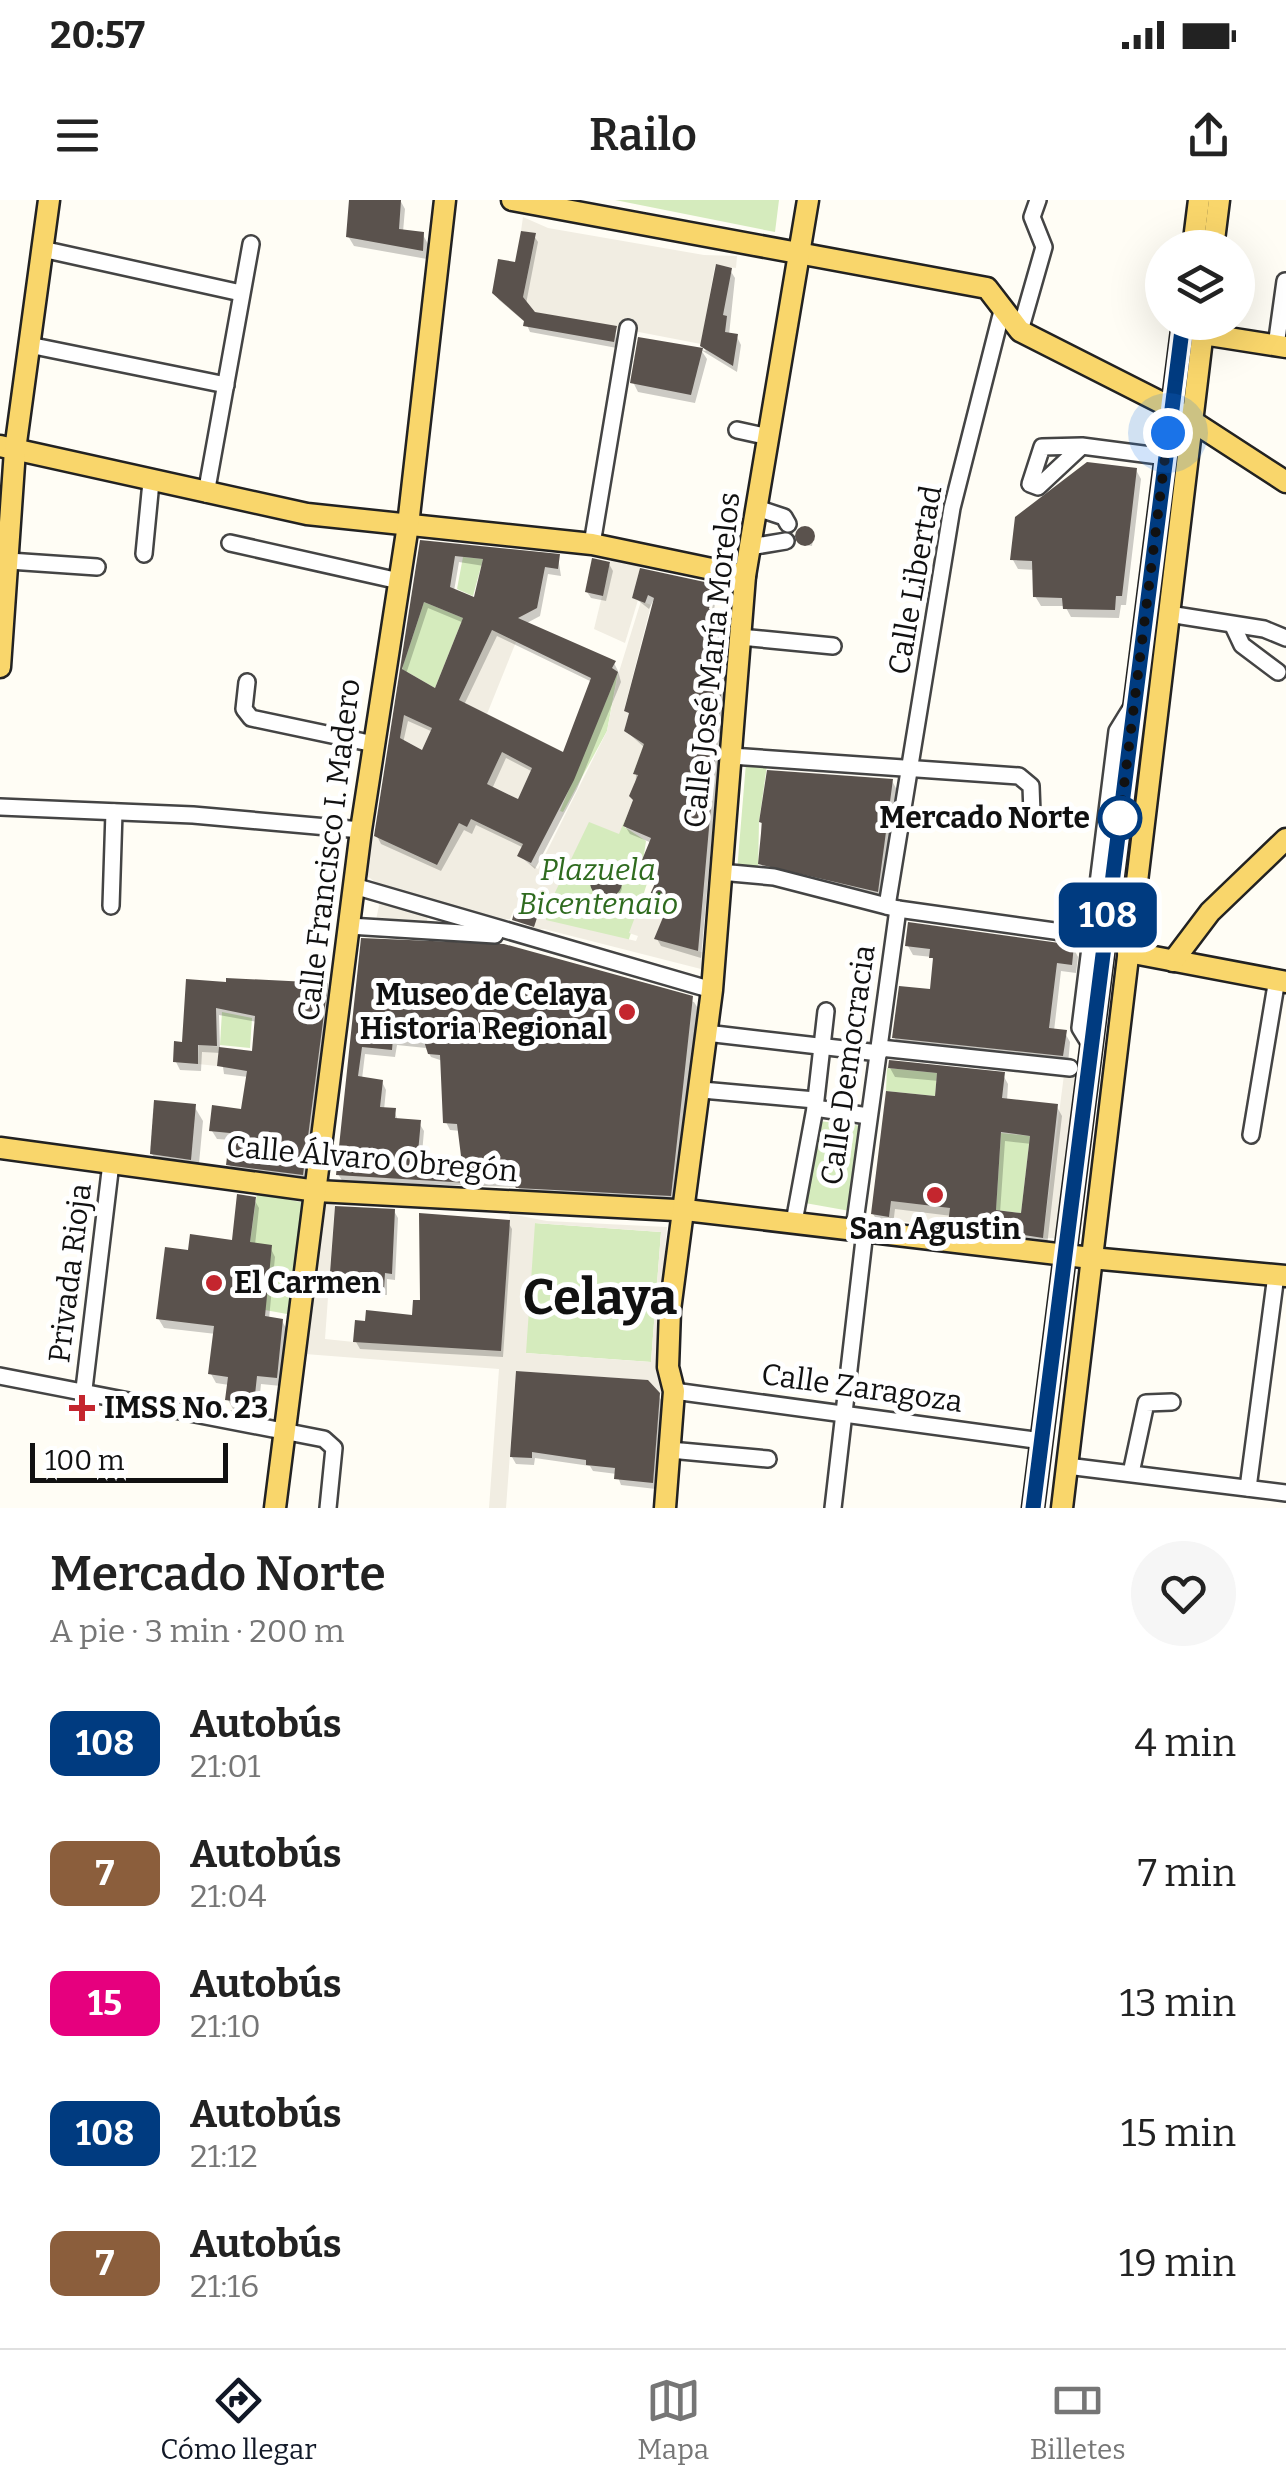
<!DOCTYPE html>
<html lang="es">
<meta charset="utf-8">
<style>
:root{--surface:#fff;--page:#f6f6f6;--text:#222;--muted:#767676;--line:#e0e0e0;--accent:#111827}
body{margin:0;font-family:Bitter,serif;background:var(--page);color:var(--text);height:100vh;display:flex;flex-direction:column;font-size:38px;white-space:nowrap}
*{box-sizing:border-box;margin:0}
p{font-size:32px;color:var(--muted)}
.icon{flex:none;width:55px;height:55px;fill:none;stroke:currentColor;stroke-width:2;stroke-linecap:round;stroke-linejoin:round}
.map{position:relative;height:1308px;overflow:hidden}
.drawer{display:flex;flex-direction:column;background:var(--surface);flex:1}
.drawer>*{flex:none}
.badge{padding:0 20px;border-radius:15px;font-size:35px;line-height:65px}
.controls{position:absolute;left:1145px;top:30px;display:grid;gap:20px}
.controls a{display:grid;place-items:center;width:110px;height:110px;border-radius:50%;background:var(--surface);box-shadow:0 10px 40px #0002;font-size:50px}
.scale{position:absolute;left:30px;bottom:25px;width:198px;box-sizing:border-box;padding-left:10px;border:5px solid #111;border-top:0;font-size:28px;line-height:35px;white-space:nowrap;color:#111;-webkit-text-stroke:8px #fff;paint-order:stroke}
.you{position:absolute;width:50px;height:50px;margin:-25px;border:8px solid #fff;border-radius:50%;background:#1a73e8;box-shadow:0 0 0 15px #1a73e833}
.map>.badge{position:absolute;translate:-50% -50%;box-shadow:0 0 0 5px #fff}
.round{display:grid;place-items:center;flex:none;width:105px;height:105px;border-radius:52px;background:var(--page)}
.headline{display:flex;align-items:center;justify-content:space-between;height:170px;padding:0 50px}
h1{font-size:48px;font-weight:600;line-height:75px}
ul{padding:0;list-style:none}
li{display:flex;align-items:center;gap:30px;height:130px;padding:0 50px}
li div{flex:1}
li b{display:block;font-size:38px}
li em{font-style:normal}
li .badge{min-width:110px;font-weight:700;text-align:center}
.status{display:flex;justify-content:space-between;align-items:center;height:70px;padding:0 50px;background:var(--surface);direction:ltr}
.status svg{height:28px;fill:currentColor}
header{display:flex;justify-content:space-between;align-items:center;height:130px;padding:0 50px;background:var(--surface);font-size:45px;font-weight:600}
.dock{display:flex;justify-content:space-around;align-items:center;height:140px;border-top:2px solid var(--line);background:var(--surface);font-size:28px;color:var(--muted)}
.dock a{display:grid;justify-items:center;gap:5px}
.dock .selected{color:var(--accent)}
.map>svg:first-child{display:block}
.green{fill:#d5ebbd}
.plaza{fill:#f1ede2;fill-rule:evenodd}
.shadow{fill:#0003;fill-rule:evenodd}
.building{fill:#5a524d;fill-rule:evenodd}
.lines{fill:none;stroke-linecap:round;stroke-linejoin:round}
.minor-casing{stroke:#444;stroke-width:20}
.major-casing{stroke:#222;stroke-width:25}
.minor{stroke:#fff;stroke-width:15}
.major{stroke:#f9d66b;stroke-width:20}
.line-casing{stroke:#fff;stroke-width:22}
.line{stroke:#003b80;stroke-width:15}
.walk{stroke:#111;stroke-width:10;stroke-dasharray:0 18}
.stop-dot{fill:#fff;stroke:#003b80;stroke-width:5}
.poi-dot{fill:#c4262e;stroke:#fff;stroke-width:4}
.labels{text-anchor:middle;stroke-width:10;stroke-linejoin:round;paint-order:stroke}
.street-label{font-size:30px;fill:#111;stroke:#fff}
.stop-label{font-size:30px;font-weight:bold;fill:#111;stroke:#fff;text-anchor:end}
.park-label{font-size:30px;font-style:italic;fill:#2f6b1f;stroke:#fff}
.poi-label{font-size:30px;font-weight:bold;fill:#111;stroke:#fff;text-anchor:start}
.town-label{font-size:50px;font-weight:bold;fill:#111;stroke:#fff}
</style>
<div class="status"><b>20:57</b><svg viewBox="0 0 49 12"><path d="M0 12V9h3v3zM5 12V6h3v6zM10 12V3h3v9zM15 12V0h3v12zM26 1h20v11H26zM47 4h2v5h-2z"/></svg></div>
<header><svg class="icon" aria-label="menu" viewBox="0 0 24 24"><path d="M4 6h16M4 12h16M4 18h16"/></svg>Railo<svg class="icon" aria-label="share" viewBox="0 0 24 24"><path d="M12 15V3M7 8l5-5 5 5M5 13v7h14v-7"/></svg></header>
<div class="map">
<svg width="1286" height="1308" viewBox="0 0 1286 1308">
<rect width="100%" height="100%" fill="#fffdf5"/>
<g class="green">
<polygon points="615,0 779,0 775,32"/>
<polygon points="463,357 483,359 473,396 457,389"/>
<polygon points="424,402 463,418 435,488 402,469"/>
<polygon points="618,472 607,531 563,612 560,611"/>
<polygon points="622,534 644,544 633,573 640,576 623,626 646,641 643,661 653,665 628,742 546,721 542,704"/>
<polygon points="746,563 767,565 759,622 758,672 737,671"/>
<polygon points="222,812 252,818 250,848 220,845"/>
<polygon points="887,868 937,873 935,896 886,891"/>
<polygon points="819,921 862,926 850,1011 805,1003"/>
<polygon points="1001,933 1030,936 1021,1013 996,1010"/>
<polygon points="257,993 305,1003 287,1114 265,1110 250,1042"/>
<polygon points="534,1023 661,1032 651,1162 525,1153"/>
</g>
<g class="plaza">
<polygon points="523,17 548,28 704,55 737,56 736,68 715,65 701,144 535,112 523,97 536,34 521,31"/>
<polygon points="612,355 642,360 632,398 638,400 625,443 594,429"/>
<polygon points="641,401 651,405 624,510 629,513 624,531 644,544 633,573 640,576 633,600 619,634 589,622 547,709 546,720 636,741 638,736 629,733 641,701 665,712 655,739 705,753 701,769 544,729 528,731 538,718 534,708 524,704 514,709 510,719 502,720 378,684 367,676 370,634 436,665 459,623 467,627 471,619 523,644 518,656 538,669 607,531 618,475"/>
<polygon points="492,430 516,442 487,514 459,500"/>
<polygon points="404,515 432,528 422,550 400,538"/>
<polygon points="502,552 532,568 518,599 487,584"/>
<polygon points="381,696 428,714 427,721 376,720"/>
<polygon points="199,845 219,847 217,866 198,864"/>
<polygon points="1065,867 1080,867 1057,1038 1043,1038"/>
<path d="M325,1001H335L325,1139L354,1142L500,1150L510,1014L547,1021L667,1027L656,1161L662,1195L647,1180L516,1171L506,1308H489L499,1169L305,1154ZM535,1023L661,1032L651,1162L526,1153Z"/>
<polygon points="891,1001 950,1008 949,1023 977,1025 976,1030 889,1020"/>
</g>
<g class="shadow">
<polygon points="352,0 400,0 405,9 403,32 423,35 428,44 427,59 354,46 348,36"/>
<polygon points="534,36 538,42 526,104 534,114 615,129 617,148 530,132 526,123 499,100 494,93"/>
<polygon points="730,70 735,78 729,135 737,137 741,145 737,172 701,150 706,151 703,146"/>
<polygon points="701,150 707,159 695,203 638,192 633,182"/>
<polygon points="1136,270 1141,279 1126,405 1121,405 1119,418 1071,417 1065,406 1041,406 1035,396 1035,370 1018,369 1013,360"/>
<polygon points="800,329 814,332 812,346 800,344"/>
<path d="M422,342L558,357L561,376L548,374L540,416L525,424L614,463L618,471L621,482L577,589L535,669L520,656L524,648L476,625L472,634L464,630L441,671L381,644L377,636ZM459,362L484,366L476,400L454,391ZM428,408L464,423L436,491L406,474ZM497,436L592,482L565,556L464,505ZM408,521L433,532L423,553L403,543ZM506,558L533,572L519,602L492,589Z"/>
<polygon points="609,364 613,371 606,401 591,398 587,392"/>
<polygon points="641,371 713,386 704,421 709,422 716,391 714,413 726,417 731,426 701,758 661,746 657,739 666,715 650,701 658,683 644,660 652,643 630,634 625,626 635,602 636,574 645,548 626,531 631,517 627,510 654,399 649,409 635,398"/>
<polygon points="892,581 897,590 882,700 766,673 761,664 761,622"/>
<circle cx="608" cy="686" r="14"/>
<path d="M363,741L504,746L694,802L699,810L675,1003L523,995L518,987L343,982L338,974ZM397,845L426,848L431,857L443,861L446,922L450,930L461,931L465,966L421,965L424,931L419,923L398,921L394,910H384L386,890L382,882L362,879L365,854L395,857Z"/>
<polygon points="908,746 1073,747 1078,757 1076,773 1061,771 1054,831 1065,833 1070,842 1068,864 900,847 894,837 932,792 935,764 932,757 913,755"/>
<path d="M189,782L326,786L331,794L307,982L234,972L229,964L232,940L217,939L212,931L243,912L248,877L224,874L221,853L202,852L201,871L180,870L176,862L184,844ZM219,815L257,822L254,854L220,850Z"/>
<path d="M890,868L1003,875L1008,884L1007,901L1057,907L1062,916L1047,1046L956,1032L952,1016L895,1009L893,1025L879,1023L873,1014L937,899L939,881L895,877ZM1005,941L1032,944L1023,1015L1000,1013Z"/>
<polygon points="194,906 203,921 198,974 161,969 152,954"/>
<polygon points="254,999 259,1008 255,1045 270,1047 275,1057 269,1119 282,1121 287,1130 281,1186 261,1184 258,1212 233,1209 228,1200 229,1185 216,1183 211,1174 216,1134 164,1128 158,1118 190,1053 234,1042"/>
<polygon points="394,1011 398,1018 395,1080 387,1079 387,1095 335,1092 331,1086"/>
<polygon points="508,1022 512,1029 503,1157 360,1149 356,1142 367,1124 414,1118 422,1102"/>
<polygon points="597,1092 606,1096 602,1103 594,1099"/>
<polygon points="658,1195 663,1203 656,1289 621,1285 617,1274 593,1271 590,1266 535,1258 534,1265 516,1264 512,1257"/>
</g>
<g class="building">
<polygon points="349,0 401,0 399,29 424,32 423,51 346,37"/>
<polygon points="521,31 536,33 523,97 535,112 617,126 614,142 523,126 524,121 492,93 498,59 515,62"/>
<polygon points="716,64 732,68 723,115 727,116 725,132 738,134 733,166 700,146"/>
<polygon points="638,137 703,148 691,195 630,183"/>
<polygon points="1087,262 1137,268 1122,396 1116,396 1115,410 1063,409 1062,398 1033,397 1032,361 1010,360 1015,317"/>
<circle cx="805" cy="336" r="10"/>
<path d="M420,340L560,354L558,369L545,367L537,408L518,418L616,461L612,468L618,472L574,580L531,663L517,656L523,644L471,619L467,627L459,623L437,665L374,636ZM455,356L483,359L474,397L450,387ZM424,402L463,418L435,488L402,469ZM492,430L591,478L563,552L459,500ZM404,515L432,528L422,550L400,538ZM502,552L532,568L518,599L487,584Z"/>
<polygon points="592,358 610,362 603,396 585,392"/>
<polygon points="640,368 714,384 709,409 728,415 698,751 654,739 666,710 647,701 658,677 650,674 653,665 642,660 651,638 623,626 633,600 629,596 638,575 633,574 644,544 624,531 629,513 624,511 654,398 648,395 645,403 632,398"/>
<polygon points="767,570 893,579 878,692 758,664 762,623 759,622"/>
<circle cx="606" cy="682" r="16"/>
<polygon points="524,705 533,709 537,718 534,727 512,720 515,710"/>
<polygon points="908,722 1074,745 1072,765 1057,763 1049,828 1067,830 1063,856 892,838 899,786 930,789 933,758 929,758 930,749 905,746"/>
<path d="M361,738L504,744L693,796L671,996L516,988L511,980L469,978V983L336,975ZM393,838L424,841L428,854L440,855L443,923L457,924L462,964L417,963L421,920L395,918L396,908L380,907L383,880L358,876L362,847L392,850Z"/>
<polygon points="226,778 328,783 303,975 226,965 230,933 209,931 212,905 241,909 247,871 217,866 219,847 252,851 255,816 216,808 217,846 198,845 198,864 173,862 174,841 182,842 186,779 226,782"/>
<path d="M889,860L1005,872L1002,898L1058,904L1043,1038L948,1023L950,1008L891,1001L889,1017L871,1014L886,891L935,896L937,873L888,868ZM1001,932L1030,936L1021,1013L996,1010Z"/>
<polygon points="154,900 196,904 191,960 150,954"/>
<polygon points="237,994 256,997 250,1042 272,1045 265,1116 283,1119 277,1178 257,1176 254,1204 225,1200 228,1177 208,1174 214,1126 156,1119 165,1047 188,1050 190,1034 232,1040"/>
<polygon points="335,1006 395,1009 392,1074 385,1073 384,1089 329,1086"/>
<polygon points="419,1013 510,1020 501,1151 353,1142 355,1120 365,1121 366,1110 412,1115 413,1100 420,1100"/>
<circle cx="599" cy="1096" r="8"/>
<polygon points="516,1171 648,1180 660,1193 653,1283 614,1279 615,1268 586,1265 586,1260 532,1252 532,1258 510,1257"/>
</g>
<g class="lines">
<defs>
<g id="minor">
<polyline points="42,49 241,93"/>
<polyline points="1020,131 1044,47 1032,17 1038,0"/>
<polyline points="29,145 226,185"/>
<polyline points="1276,146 1285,81"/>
<polyline points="737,230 769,237"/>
<polyline points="1082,246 1042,247 1030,284 1038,287 1082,246 1166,257"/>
<polyline points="206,294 251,44"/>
<polyline points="757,308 784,317 788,324"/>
<polyline points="230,343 399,381"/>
<polyline points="592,344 628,128"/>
<polyline points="750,347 786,341"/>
<polyline points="144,354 151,282"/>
<polyline points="9,361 97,367"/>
<polyline points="1169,414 1264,429 1286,438"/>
<polyline points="1234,428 1242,445 1278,472"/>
<polyline points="740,437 833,446"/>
<polyline points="247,482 244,509 251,518 374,544"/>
<polyline points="731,556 1019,576 1031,586 1032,613"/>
<polyline points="0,607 193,615 361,630"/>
<polyline points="720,672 774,677 898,709 1090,736"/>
<polyline points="354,686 712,790"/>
<polyline points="111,706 114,612"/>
<polyline points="887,706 952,308 1002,111"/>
<polyline points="349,726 495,735"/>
<polyline points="706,833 879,853"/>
<polyline points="1091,846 1080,828 1117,531 1133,505"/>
<polyline points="880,848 1070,868"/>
<polyline points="702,890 815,900"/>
<polyline points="815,908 868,916"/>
<polyline points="1251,935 1277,779"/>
<polyline points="794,1022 815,908 826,811"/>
<polyline points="854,1029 898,709"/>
<polyline points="0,1176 324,1239 334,1248 328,1308"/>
<polyline points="84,1189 111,963"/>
<polyline points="674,1191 1042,1241"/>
<polyline points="670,1250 768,1259"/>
<polyline points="1067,1266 1286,1293"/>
<polyline points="1131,1273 1146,1203 1172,1202"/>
<polyline points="1248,1288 1276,1075"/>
<polyline points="833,1308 865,1031"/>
</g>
<g id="major">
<polyline points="512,0 987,88 1020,131 1172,208 1286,282"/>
<polyline points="1193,48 1199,0"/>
<polyline points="1213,48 1219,0"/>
<polyline points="1203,134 1286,147"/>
<polyline points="0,246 307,314 592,344 745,376"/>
<polyline points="0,467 15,250 49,0"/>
<polyline points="1128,752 1286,782"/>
<polyline points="1173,761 1210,712 1286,639"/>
<polyline points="0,948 317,991 694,1011 1091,1058 1286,1076"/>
<polyline points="275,1308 361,630 408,325 445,0"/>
<polyline points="665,1308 674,1191 668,1167 670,1110 712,790 745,376 808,0"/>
<polyline points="1033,1308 1183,122"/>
<polyline points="1062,1308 1204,122"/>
</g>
</defs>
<use href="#minor" class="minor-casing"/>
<use href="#major" class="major-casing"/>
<use href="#minor" class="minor"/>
<use href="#major" class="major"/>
</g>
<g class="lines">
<defs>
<polyline id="line" points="1033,1308 1183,122"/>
</defs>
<use href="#line" class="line-casing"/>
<use href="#line" class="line"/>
<polyline class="walk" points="1120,618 1168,233"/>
</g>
<circle class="stop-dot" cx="1120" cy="618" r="20"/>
<g class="poi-dot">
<circle cx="627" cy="812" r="10"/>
<circle cx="935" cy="995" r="10"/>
<circle cx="214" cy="1083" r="10"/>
<path d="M77 1193h10v10h10v10h-10v10h-10v-10h-10v-10h10z"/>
</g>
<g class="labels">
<g class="street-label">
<text transform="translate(915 380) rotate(-80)" y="10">Calle Libertad</text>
<text transform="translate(712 460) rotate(-84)" y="10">Calle José María Morelos</text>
<text transform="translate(329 650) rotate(-83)" y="10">Calle Francisco I. Madero</text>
<text transform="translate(848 865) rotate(-82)" y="10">Calle Democracia</text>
<text transform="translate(372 959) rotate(5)" y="10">Calle Álvaro Obregón</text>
<text transform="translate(70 1073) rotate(-83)" y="10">Privada Rioja</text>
<text transform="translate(862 1188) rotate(8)" y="10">Calle Zaragoza</text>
</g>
<g class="stop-label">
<text x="1090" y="628">Mercado Norte</text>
</g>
<g class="park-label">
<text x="598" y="680">Plazuela<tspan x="598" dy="34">Bicentenaio</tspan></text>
</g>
<g class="poi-label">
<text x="607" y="805" text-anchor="end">Museo de Celaya<tspan x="607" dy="34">Historia Regional</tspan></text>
<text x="935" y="1039" text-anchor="middle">San Agustin</text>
<text x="234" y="1093">El Carmen</text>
<text x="104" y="1218">IMSS No. 23</text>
</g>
<g class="town-label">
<text x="600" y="1114">Celaya</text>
</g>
</g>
</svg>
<div class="controls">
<a><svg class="icon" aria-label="layers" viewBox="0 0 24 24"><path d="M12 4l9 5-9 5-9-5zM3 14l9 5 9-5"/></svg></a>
</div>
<div class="scale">100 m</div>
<div class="you" style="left:1168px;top:233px"></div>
<b class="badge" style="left:1108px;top:715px;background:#003b80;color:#fff">108</b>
</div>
<section class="drawer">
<div class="headline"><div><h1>Mercado Norte</h1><p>A pie · 3 min · 200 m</p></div><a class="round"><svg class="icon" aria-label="heart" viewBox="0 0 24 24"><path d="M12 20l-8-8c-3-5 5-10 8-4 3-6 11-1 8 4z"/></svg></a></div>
<ul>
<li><span class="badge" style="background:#003b80;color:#fff">108</span><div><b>Autobús</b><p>21:01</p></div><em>4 min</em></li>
<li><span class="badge" style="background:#8b5e3c;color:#fff">7</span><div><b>Autobús</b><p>21:04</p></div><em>7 min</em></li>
<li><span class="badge" style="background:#e6007e;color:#fff">15</span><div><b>Autobús</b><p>21:10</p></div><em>13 min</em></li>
<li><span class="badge" style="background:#003b80;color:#fff">108</span><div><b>Autobús</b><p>21:12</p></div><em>15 min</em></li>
<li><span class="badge" style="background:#8b5e3c;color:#fff">7</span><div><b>Autobús</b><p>21:16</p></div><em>19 min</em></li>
</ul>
</section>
<nav class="dock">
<a class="selected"><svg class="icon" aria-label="directions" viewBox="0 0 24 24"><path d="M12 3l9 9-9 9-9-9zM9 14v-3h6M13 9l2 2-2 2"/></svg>Cómo llegar</a>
<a><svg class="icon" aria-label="map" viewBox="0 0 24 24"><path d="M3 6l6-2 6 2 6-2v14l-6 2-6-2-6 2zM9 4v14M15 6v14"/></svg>Mapa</a>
<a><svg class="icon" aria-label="tickets" viewBox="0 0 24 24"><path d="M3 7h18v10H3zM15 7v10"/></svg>Billetes</a>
</nav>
